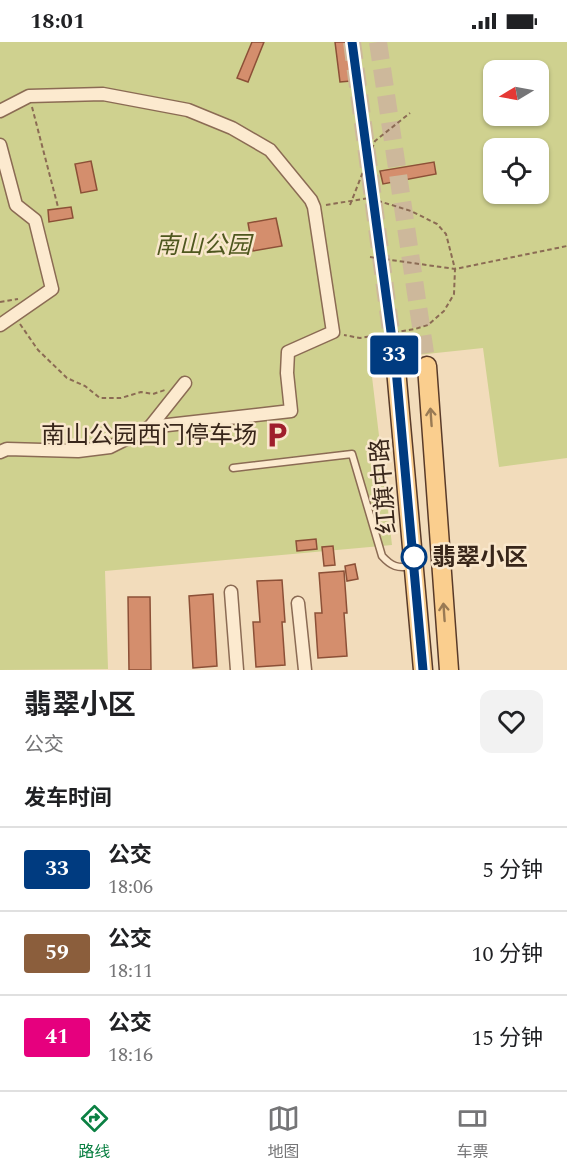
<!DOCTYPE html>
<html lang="zh">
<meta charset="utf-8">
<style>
:root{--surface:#fff;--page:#f2f2f2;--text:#202124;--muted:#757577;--line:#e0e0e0;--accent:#0b8043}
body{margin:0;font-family:Spectral,"Noto Sans SC",serif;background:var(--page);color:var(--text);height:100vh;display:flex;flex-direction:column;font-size:22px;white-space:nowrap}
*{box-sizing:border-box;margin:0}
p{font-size:20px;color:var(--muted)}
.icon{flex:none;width:33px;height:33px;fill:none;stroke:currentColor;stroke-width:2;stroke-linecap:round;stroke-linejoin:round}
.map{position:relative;height:628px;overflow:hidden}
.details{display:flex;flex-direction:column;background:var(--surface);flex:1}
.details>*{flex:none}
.badge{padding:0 12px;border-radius:4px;font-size:21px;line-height:39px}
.needle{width:39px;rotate:260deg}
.buttons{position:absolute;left:483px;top:18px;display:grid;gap:12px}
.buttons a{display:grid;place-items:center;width:66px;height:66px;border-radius:12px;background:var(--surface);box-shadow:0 2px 4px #0004;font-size:30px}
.map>.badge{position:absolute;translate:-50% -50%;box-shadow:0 0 0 3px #fff}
h2{padding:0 24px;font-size:22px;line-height:54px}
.round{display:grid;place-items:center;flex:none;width:63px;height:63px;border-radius:12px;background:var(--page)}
.summary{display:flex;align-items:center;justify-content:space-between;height:102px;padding:0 24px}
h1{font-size:28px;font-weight:700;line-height:45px}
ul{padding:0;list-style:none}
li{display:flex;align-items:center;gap:18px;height:84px;padding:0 24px;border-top:2px solid var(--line)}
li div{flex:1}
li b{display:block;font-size:22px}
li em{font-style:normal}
li .badge{min-width:66px;font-weight:700;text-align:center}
.status{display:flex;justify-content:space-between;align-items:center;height:42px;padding:0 30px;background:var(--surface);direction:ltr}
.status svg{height:16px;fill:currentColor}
.tabs{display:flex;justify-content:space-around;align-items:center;height:84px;border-top:2px solid var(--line);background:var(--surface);font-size:16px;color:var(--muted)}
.tabs a{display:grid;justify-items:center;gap:3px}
.tabs .current{color:var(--accent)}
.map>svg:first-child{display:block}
.green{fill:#cfd18f;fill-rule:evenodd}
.building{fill:#d48e6d;stroke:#8c5037;stroke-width:1.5}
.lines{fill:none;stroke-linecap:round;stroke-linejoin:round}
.primary-tunnel{stroke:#cdb89b;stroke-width:18;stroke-dasharray:18 9;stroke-linecap:butt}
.lane-casing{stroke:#8b6b54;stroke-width:9}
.street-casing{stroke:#8b6b54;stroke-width:15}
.primary-casing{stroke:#583a29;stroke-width:21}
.path{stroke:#8b6b54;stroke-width:2;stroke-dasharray:4.5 3;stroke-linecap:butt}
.lane{stroke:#fceacf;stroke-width:6}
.street{stroke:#fceacf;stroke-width:12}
.primary{stroke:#face8e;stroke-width:18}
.oneway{stroke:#997a54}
.line-casing{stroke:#fff;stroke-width:14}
.line{stroke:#003b80;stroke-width:9}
.stop-dot{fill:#fff;stroke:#003b80;stroke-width:3}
.labels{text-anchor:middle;stroke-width:5;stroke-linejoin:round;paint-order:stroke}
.park-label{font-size:24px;font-style:italic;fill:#4e571e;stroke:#f9e7cc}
.poi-label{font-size:24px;fill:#38261a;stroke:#f9e7cc;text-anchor:end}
.street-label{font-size:24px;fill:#38261a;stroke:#f9e7cc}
.stop-label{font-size:24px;font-weight:bold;fill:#38261a;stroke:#f9e7cc;text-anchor:start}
</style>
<div class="status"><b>18:01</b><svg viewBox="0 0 49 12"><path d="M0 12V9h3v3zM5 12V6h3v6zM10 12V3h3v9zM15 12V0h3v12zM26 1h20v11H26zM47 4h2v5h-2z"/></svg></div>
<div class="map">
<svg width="567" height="628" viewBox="0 0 567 628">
<rect width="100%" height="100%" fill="#f2dcbb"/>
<path class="green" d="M0,0H567V416L499,425L483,306L370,318L392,503L105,529L108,627L0,628ZM494,28H538V74H494ZM494,106H538V152H494Z"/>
<g class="building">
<polygon points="252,0 264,0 248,40 237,36"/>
<polygon points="335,0 357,0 362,38 340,40"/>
<polygon points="91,119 97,148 81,151 75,122"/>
<polygon points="434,120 436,132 383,142 380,129"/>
<polygon points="71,165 73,176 49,180 48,168"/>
<polygon points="276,176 282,204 253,209 248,181"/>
<polygon points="316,497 317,507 297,509 296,499"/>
<polygon points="333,504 335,523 324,524 322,505"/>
<polygon points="355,522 358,537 347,539 345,524"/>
<polygon points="344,529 347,571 344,571 347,614 318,616 315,571 322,571 319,531"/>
<polygon points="282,538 285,580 282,580 285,623 256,625 253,580 260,580 257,539"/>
<polygon points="213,552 217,624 193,626 189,554"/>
<polygon points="128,555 150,555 151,628 129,628"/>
</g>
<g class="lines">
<g class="primary-tunnel">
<polyline points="352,0 396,327"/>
<polyline points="378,0 427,324"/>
</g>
<defs>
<path id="lane" d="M233,426L352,412L382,514C391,524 398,527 411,524"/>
<g id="street">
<polyline points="0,69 29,54 103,52 188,68 232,86 270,108 311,158 314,165 333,290 288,310 287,331 291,369 150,385 110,405 78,409 7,407 0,410"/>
<polyline points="0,103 16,163 35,178 52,247 0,283"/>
<polyline points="150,385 185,341"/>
<polyline points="231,550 237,628"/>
<polyline points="298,561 305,628"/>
</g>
<g id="primary">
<polyline points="427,324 449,628"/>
<polyline points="396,327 423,628"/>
</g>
</defs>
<use href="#lane" class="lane-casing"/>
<use href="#street" class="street-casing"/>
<use href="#primary" class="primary-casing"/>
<g class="path">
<polyline points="32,65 58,165"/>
<polyline points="326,163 369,156 411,169 437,182 446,192 455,227 454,252 444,269 428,283 415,287 360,296 344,293"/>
<polyline points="350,163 375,99 410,71"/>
<polyline points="370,215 455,227 567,204"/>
<polyline points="0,260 18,257"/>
<polyline points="20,282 38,308 67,336 85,344 100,356 121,356 141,350 153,352 165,348"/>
</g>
<use href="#lane" class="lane"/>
<use href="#street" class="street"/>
<use href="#primary" class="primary"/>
</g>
<defs><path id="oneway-shaft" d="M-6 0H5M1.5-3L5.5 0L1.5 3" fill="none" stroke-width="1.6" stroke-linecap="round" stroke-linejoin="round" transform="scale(1.5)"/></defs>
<g class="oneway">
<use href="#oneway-shaft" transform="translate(431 375) rotate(-94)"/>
<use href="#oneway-shaft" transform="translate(444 570) rotate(-94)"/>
</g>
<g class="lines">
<defs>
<polyline id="line" points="352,0 396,327 423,628"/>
</defs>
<use href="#line" class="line-casing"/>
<use href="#line" class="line"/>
</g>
<defs>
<symbol id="parking-bare" viewBox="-9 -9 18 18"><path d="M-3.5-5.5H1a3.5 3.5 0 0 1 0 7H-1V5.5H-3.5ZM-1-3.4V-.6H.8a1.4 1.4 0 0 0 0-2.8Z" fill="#9f1e2c" stroke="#f9e7cc" stroke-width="2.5" paint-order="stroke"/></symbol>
</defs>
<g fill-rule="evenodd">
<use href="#parking-bare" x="258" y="374" width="38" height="38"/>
</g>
<circle class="stop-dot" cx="414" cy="515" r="12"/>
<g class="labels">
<g class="park-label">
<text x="203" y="211">南山公园</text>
</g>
<g class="poi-label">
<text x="257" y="401">南山公园西门停车场</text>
</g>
<g class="street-label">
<text transform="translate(383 444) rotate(-95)" y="8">红旗中路</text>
</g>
<g class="stop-label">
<text x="432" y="523">翡翠小区</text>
</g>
</g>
</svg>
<div class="buttons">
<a><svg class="needle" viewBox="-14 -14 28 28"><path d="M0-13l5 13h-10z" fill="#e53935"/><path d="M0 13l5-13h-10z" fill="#757577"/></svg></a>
<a><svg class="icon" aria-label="locate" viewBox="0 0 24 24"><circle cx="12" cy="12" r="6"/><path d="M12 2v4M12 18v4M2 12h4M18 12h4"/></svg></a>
</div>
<b class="badge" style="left:394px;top:313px;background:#003b80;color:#fff">33</b>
</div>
<section class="details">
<div class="summary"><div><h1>翡翠小区</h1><p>公交</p></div><a class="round"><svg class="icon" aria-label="heart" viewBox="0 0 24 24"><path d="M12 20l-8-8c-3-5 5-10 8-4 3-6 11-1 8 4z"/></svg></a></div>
<h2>发车时间</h2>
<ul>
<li><span class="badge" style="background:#003b80;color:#fff">33</span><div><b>公交</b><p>18:06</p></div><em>5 分钟</em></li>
<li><span class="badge" style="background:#8b5e3c;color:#fff">59</span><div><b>公交</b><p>18:11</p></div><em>10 分钟</em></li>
<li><span class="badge" style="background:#e6007e;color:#fff">41</span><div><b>公交</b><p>18:16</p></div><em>15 分钟</em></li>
</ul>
</section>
<nav class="tabs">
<a class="current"><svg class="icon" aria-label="directions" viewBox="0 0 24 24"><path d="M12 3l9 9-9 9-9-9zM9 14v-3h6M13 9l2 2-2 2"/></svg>路线</a>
<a><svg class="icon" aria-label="map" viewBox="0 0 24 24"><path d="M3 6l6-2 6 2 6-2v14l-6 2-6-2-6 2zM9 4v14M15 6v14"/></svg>地图</a>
<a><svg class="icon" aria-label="tickets" viewBox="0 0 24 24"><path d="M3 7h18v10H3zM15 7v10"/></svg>车票</a>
</nav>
